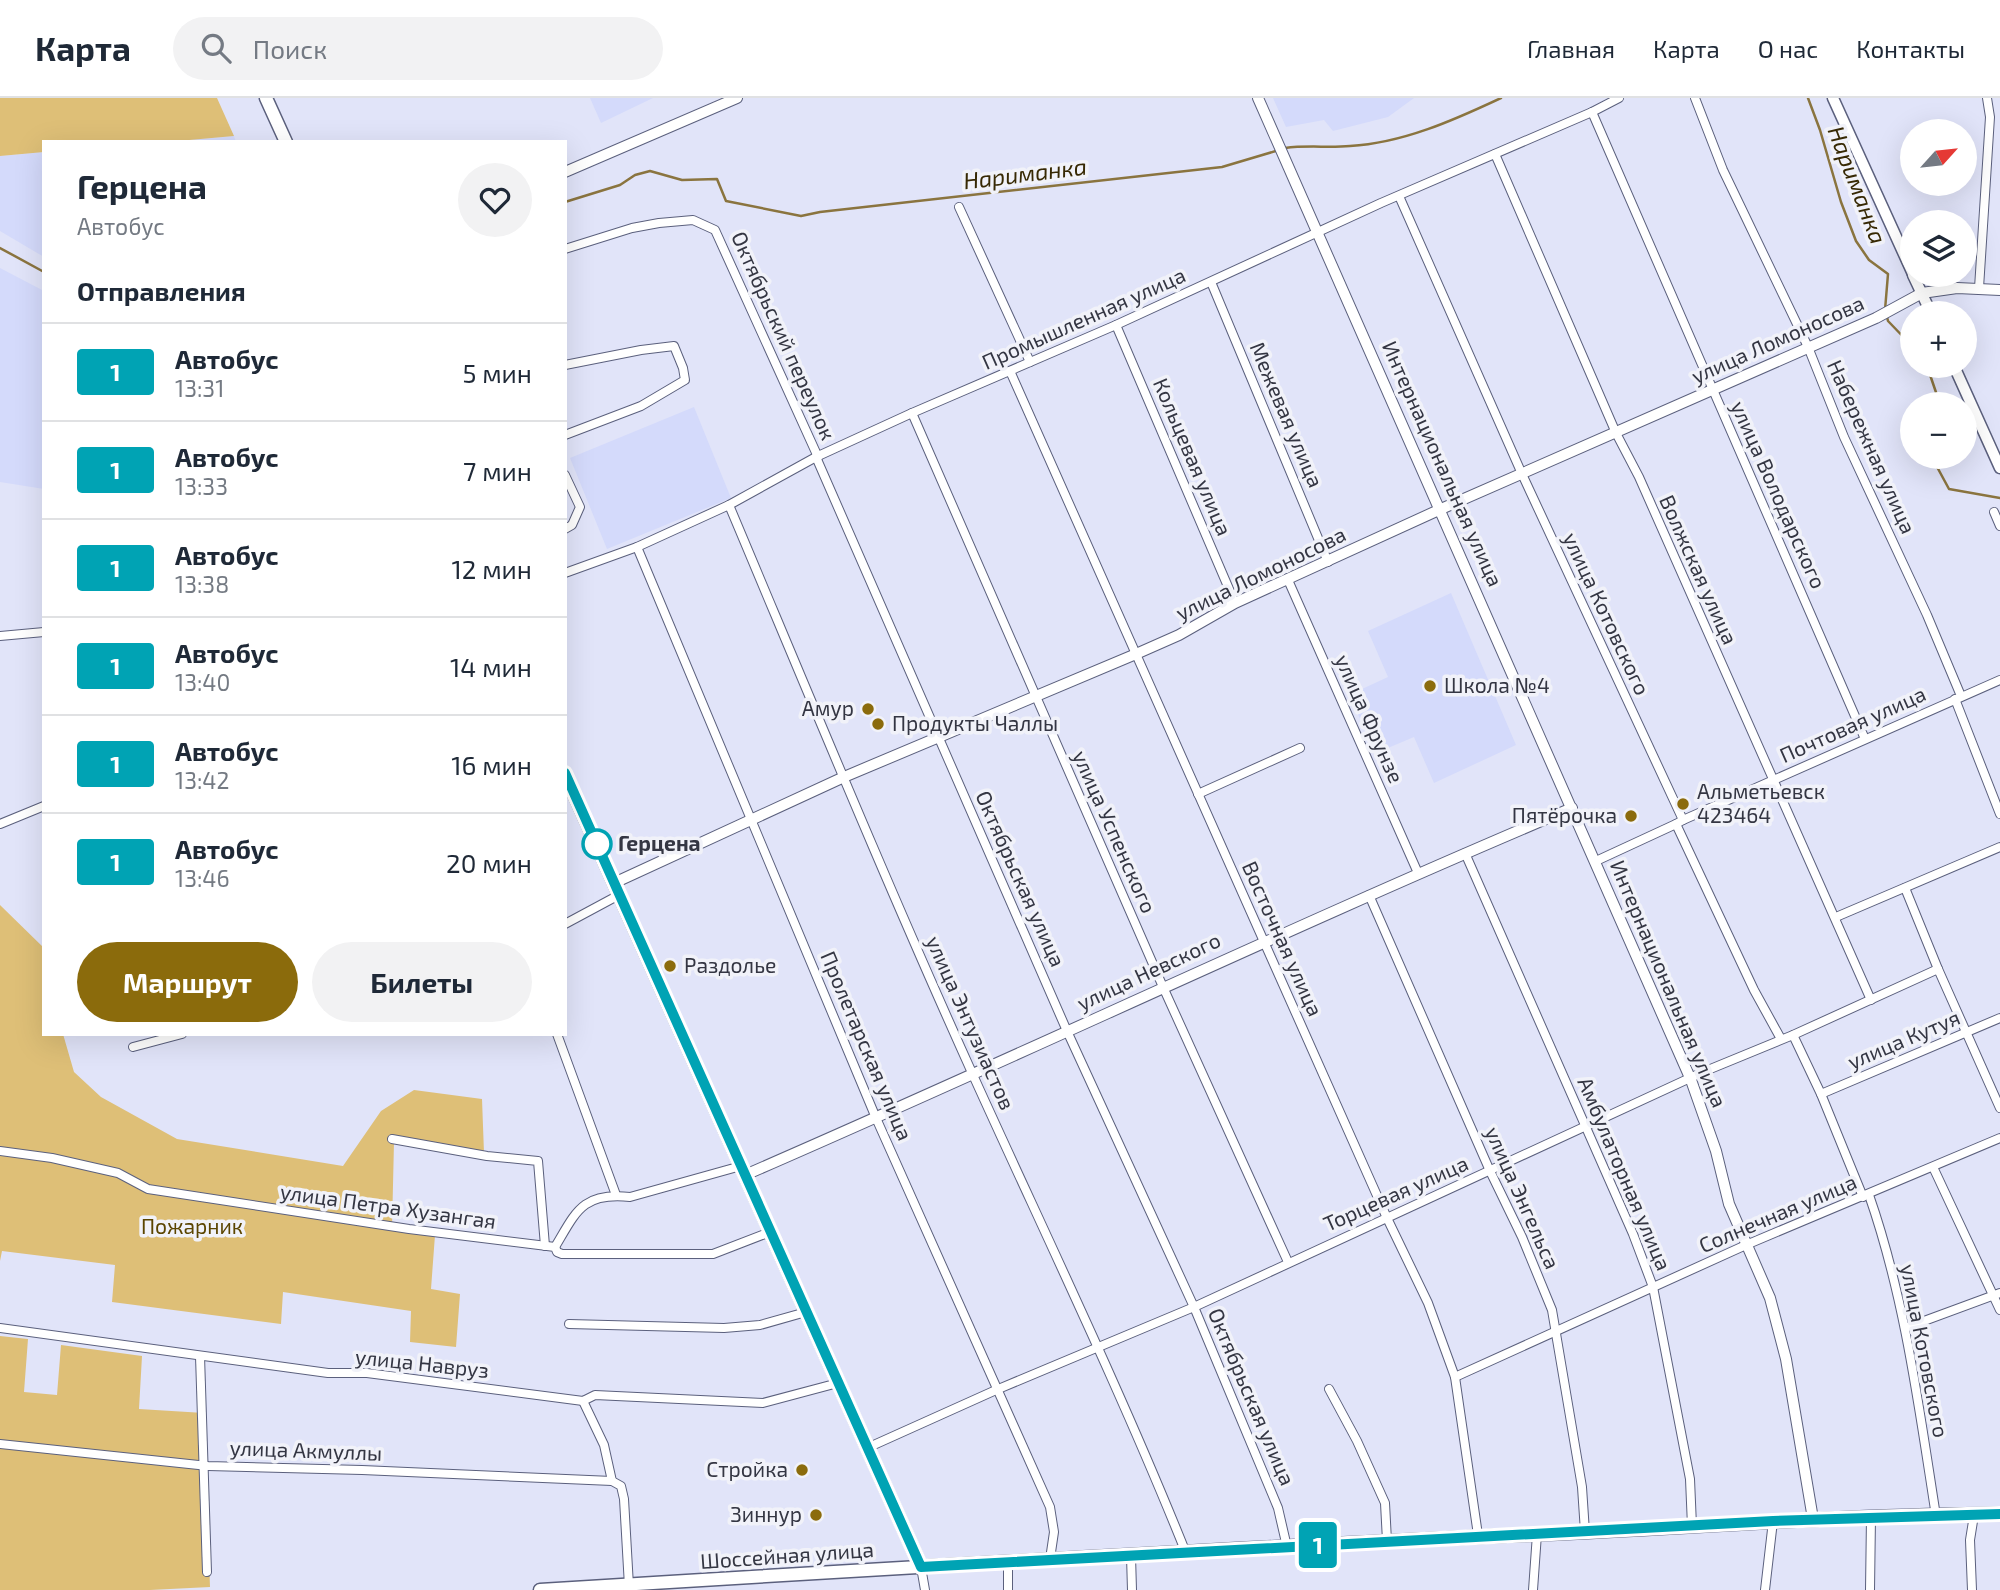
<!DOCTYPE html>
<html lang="ru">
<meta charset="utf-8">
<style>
:root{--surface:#fff;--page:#f2f2f3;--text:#1f2937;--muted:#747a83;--line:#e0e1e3;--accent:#8b6b0c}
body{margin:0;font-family:"Exo 2",sans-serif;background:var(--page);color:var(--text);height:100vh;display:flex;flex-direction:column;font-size:26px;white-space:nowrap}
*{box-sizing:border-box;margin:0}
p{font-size:23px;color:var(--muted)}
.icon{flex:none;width:38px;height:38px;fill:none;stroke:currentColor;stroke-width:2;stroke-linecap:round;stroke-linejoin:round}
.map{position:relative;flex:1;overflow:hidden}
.panel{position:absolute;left:42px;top:42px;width:525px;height:896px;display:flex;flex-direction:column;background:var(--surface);border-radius:0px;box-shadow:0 7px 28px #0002}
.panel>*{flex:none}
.badge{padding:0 14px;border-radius:5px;font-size:24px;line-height:46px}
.needle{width:46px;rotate:63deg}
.fabs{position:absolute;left:1900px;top:21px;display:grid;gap:14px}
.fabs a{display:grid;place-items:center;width:77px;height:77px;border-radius:50%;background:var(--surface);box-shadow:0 7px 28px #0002;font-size:35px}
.map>.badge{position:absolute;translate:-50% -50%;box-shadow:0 0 0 4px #fff}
h2{padding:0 35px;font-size:26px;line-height:63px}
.round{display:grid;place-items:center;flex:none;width:74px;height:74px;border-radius:37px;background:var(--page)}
.head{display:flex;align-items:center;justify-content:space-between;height:119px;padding:0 35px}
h1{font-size:33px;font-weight:700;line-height:52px}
.primary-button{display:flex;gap:14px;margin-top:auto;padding:14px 35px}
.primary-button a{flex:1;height:80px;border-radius:42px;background:var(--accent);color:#fff;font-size:28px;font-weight:700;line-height:80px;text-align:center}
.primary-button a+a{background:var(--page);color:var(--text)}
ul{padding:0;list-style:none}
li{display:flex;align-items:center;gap:21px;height:98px;padding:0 35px;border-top:2px solid var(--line)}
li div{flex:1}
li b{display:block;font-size:26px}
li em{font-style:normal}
li .badge{min-width:77px;font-weight:700;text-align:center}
header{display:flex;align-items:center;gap:42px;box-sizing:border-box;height:98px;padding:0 35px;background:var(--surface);border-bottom:2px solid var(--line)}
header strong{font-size:33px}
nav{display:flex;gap:38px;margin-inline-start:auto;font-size:24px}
.search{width:490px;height:63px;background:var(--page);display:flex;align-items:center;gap:18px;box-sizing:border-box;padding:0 24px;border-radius:38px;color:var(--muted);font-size:26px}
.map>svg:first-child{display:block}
.built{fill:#d4dafb}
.green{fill:#debf77}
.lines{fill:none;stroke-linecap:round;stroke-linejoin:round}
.stream{stroke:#8a743f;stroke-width:2.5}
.minor-casing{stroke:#5b607d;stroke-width:10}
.tertiary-casing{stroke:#5b607d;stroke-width:12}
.secondary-casing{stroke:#5b607d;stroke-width:13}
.primary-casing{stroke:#5b607d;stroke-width:15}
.minor{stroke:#fff;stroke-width:8}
.tertiary{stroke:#fff;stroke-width:10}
.secondary{stroke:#fff;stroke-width:10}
.primary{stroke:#fff;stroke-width:12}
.line-casing{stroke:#fff;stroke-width:16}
.line{stroke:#00a3b4;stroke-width:10}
.poi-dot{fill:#8b6b0c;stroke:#f1f2f9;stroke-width:2.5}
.stop-dot{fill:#fff;stroke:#00a3b4;stroke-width:3.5}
.labels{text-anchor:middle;stroke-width:7;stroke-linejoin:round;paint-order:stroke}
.street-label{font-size:21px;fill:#343643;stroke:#f1f2f9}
.poi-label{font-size:21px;fill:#343643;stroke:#f1f2f9;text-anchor:start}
.stop-label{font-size:21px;font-weight:bold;fill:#343643;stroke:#f1f2f9;text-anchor:start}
.park-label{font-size:21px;fill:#5b4500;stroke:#f1f2f9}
.water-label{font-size:23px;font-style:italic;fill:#372904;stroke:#f1f2f9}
</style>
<header>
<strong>Карта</strong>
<div class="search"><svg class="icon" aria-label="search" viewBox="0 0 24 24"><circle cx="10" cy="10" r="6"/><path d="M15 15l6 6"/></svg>Поиск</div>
<nav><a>Главная</a><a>Карта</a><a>О нас</a><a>Контакты</a></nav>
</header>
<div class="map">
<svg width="2000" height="1492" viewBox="0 0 2000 1492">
<rect width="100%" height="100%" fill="#e1e4f9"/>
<g class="built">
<polygon points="590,0 653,0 601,25"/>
<polygon points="1273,0 1414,0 1388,19 1333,33 1324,22 1286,29"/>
<polygon points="234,38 236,44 167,44"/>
<polygon points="44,54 44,159 0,133 0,58"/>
<polygon points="0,170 44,193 44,391 0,384"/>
<polygon points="694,309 731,400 607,451 570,360"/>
<polygon points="1451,495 1516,647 1434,685 1414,639 1376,655 1349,597 1388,579 1368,533"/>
</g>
<g class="green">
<polygon points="0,0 217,0 234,38 167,44 44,44 44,54 0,58"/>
<polygon points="0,807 44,850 44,936 63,936 74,974 101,999 177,1041 343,1068 381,1013 414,992 482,1001 484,1055 394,1044 392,1130 435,1137 431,1191 460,1196 456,1249 410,1244 411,1213 283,1194 281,1226 112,1204 115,1167 2,1153 0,1163"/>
<polygon points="0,1238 28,1241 24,1294 57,1297 61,1247 142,1258 139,1311 204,1315 210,1489 150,1492 0,1492"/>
</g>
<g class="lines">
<g class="stream">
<polyline points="1808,0 1820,32 1841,104 1856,143 1869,162 1888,176 1885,212"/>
<path d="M1285,50C1307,47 1329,50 1350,48C1403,45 1454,22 1501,0"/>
<polyline points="565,104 620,87 635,77 650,73 682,82 717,81 726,103 801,118 820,114 1222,69 1279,52"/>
<polyline points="0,150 44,174"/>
<polyline points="1887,219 1888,223 1913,249"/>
<polyline points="1927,268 1940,306"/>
<polyline points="1938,359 1936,367 1949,391 2000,400"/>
</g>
<defs>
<g id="minor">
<polyline points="1695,0 1723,72 1808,249 1844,339 1927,517 1961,598"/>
<polyline points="1592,14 1865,641"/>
<polyline points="1495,56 1616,335 1639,379 1871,902"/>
<polyline points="1399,98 1522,376 1683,722 1676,726 1754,892 1781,941"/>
<polyline points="959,109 1030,264"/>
<polyline points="565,151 632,130 659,125 693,122 715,132 818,359"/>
<polyline points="1211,184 1328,464"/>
<polyline points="1979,190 1990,19 1987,0"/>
<polyline points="1116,227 1235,505"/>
<polyline points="565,267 641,252 674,248 683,270 685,282 641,308 565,337"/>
<polyline points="1010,273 1387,1120 1428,1205 1455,1279 1478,1437"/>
<polyline points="912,315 1163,889 1288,1164"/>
<polyline points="816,359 1067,933 1194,1209 1278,1410 1287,1449"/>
<polyline points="565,377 580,409 572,427 565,431"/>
<path d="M729,407C809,597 888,789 973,977C1045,1136 1121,1293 1186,1455"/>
<polyline points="1994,414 2000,428"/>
<polyline points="637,449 876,1020 1050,1409 1054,1434 1050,1461"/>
<polyline points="565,475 637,449 729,407 816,359 912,315 1116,227 1381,105 1592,14 1619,0"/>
<polyline points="1288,482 1418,775"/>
<polyline points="0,538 44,534"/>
<polyline points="1955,601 2000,716"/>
<polyline points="1198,696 1300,650"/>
<polyline points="1683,722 2000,582"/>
<polyline points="0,726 44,708"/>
<polyline points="1465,755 1633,1136 1653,1189 1690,1381 1692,1428"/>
<polyline points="1596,763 1676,726"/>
<polyline points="1905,790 1938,871 2000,1010"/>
<polyline points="1369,797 1490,1073 1522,1139 1552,1212 1582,1389 1585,1434"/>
<polyline points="1836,819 2000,749"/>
<polyline points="565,826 619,797"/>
<polyline points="557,936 616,1097"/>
<polyline points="1793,937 1821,996 1863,1099"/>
<polyline points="133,949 182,936"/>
<polyline points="1821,996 2000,920"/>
<polyline points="392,1041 487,1058 538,1063 545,1148"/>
<polyline points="0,1053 52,1060 118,1075 148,1091 409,1131 555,1149 557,1154 562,1156 713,1156 770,1134"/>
<polyline points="1933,1069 2000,1212"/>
<path d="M1869,1097C1905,1200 1919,1310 1936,1418"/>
<path d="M555,1149C576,1114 582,1094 630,1099L741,1068"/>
<polyline points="569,1226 724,1230 760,1227 806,1214"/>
<polyline points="0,1230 328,1275 367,1275 583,1303 595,1297 763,1305 838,1285"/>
<polyline points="1905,1230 2000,1195"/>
<polyline points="200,1258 207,1474"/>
<polyline points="1455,1279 1746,1147 2000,1040"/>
<polyline points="1329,1291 1357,1343 1385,1405 1387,1443"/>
<polyline points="583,1303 604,1347 612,1383 621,1388 624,1401 629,1488"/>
<polyline points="0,1346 208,1368 362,1372 612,1383"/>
<polyline points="867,1350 996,1292 1194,1209 1703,974 1793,937 1938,871"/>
<polyline points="1131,1458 1132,1492"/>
<polyline points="1008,1464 1008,1492"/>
<polyline points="921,1469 925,1492"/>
<polyline points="1533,1492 1537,1436"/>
<polyline points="1765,1492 1773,1423"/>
<polyline points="1870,1492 1871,1419"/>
<polyline points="1972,1492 1970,1442 1974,1417"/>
</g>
<g id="tertiary">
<polyline points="1258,0 1691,982 1716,1053 1729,1106 1770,1200 1786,1261 1813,1421"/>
<polyline points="565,74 737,0"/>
<polyline points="614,785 844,679 1136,556 1179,537 1235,505 1441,411 1876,220 1922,195 1957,190 2000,192"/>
<path d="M745,1077C1022,957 1294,827 1572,710"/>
</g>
<g id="secondary">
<polyline points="1833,0 1913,176"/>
<polyline points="1913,177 1931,215"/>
<polyline points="1954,268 2000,370"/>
</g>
<g id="primary">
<polyline points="266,0 286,44"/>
<polyline points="565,676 921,1469"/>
<path d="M540,1492C875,1471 1210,1451 1545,1436C1697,1429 1848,1417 2000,1416"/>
</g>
</defs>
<use href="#minor" class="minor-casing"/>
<use href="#tertiary" class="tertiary-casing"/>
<use href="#secondary" class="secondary-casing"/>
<use href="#primary" class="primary-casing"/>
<use href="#minor" class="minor"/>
<use href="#tertiary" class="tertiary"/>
<use href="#secondary" class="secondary"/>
<use href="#primary" class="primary"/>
</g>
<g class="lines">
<defs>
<polyline id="line" points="565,675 921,1469 1773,1423 2000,1416"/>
</defs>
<use href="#line" class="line-casing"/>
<use href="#line" class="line"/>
</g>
<g class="poi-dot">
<circle cx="1430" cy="588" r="7"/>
<circle cx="868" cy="611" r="7"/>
<circle cx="878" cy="626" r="7"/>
<circle cx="1683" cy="706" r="7"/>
<circle cx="1631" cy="718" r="7"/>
<circle cx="670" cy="868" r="7"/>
<circle cx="802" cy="1372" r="7"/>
<circle cx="816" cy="1417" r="7"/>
</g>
<circle class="stop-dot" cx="597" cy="746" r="14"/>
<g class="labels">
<g class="street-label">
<text transform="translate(1084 221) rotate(-24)" y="7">Промышленная улица</text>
<text transform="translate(783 238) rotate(66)" y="7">Октябрьский переулок</text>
<text transform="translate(1778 242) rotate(-24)" y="7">улица Ломоносова</text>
<text transform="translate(1286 317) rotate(67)" y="7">Межевая улица</text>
<text transform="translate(1871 349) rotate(66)" y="7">Набережная улица</text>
<text transform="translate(1192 359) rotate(67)" y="7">Кольцевая улица</text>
<text transform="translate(1442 366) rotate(66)" y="7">Интернациональная улица</text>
<text transform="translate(1778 397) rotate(66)" y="7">улица Володарского</text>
<text transform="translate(1698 472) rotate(66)" y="7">Волжская улица</text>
<text transform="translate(1261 476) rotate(-26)" y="7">улица Ломоносова</text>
<text transform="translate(1606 516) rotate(65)" y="7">улица Котовского</text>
<text transform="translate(1369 621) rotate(66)" y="7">улица Фрунзе</text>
<text transform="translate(1853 627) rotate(-24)" y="7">Почтовая улица</text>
<text transform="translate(1114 734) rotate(66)" y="7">улица Успенского</text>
<text transform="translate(1020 781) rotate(66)" y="7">Октябрьская улица</text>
<text transform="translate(1282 841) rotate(66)" y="7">Восточная улица</text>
<text transform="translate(1149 874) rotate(-25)" y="7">улица Невского</text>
<text transform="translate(1668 886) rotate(67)" y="7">Интернациональная улица</text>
<text transform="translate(970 925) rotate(66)" y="7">улица Энтузиастов</text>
<text transform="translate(1904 942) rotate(-23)" y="7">улица Кутуя</text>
<text transform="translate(866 948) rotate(67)" y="7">Пролетарская улица</text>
<text transform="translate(1624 1076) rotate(67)" y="7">Амбулаторная улица</text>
<text transform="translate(1396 1096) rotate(-24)" y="7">Торцевая улица</text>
<text transform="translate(1522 1100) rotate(66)" y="7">улица Энгельса</text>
<text transform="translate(388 1109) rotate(8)" y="7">улица Петра Хузангая</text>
<text transform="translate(1778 1116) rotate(-23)" y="7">Солнечная улица</text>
<text transform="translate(1924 1253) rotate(79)" y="7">улица Котовского</text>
<text transform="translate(422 1266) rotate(6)" y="7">улица Навруз</text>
<text transform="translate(1251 1299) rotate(67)" y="7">Октябрьская улица</text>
<text transform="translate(306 1353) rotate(2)" y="7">улица Акмуллы</text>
<text transform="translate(787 1458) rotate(-4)" y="7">Шоссейная улица</text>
</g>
<g class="poi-label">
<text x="1444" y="595">Школа №4</text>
<text x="854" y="618" text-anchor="end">Амур</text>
<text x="892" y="633">Продукты Чаллы</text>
<text x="1697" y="701">Альметьевск<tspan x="1697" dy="24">423464</tspan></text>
<text x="1617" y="725" text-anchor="end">Пятёрочка</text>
<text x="684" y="875">Раздолье</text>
<text x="788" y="1379" text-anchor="end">Стройка</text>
<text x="802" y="1424" text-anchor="end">Зиннур</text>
</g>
<g class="stop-label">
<text x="618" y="753">Герцена</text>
</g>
<g class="park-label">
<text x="192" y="1136">Пожарник</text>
</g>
<g class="water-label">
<text transform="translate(1025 76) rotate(-7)" y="8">Нариманка</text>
<text transform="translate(1857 87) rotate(69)" y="8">Нариманка</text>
</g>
</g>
</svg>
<div class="fabs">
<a><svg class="needle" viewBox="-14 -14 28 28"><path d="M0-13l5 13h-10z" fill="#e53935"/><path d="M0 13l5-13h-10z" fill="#747a83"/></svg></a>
<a><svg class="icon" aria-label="layers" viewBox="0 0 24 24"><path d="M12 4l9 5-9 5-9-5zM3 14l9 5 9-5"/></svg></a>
<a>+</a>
<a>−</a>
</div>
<b class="badge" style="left:1318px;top:1447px;background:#00a3b4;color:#fff">1</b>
<section class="panel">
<div class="head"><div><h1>Герцена</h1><p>Автобус</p></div><a class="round"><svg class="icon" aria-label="heart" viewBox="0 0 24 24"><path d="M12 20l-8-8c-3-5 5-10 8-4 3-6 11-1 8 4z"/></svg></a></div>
<h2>Отправления</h2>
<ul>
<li><span class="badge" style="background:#00a3b4;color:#fff">1</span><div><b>Автобус</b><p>13:31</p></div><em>5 мин</em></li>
<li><span class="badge" style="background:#00a3b4;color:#fff">1</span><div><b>Автобус</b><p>13:33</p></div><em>7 мин</em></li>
<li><span class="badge" style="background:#00a3b4;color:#fff">1</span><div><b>Автобус</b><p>13:38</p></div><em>12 мин</em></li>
<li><span class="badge" style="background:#00a3b4;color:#fff">1</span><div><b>Автобус</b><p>13:40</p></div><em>14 мин</em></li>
<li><span class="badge" style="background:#00a3b4;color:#fff">1</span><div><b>Автобус</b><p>13:42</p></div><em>16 мин</em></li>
<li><span class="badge" style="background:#00a3b4;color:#fff">1</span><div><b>Автобус</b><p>13:46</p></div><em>20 мин</em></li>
</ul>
<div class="primary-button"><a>Маршрут</a><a>Билеты</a></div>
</section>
</div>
